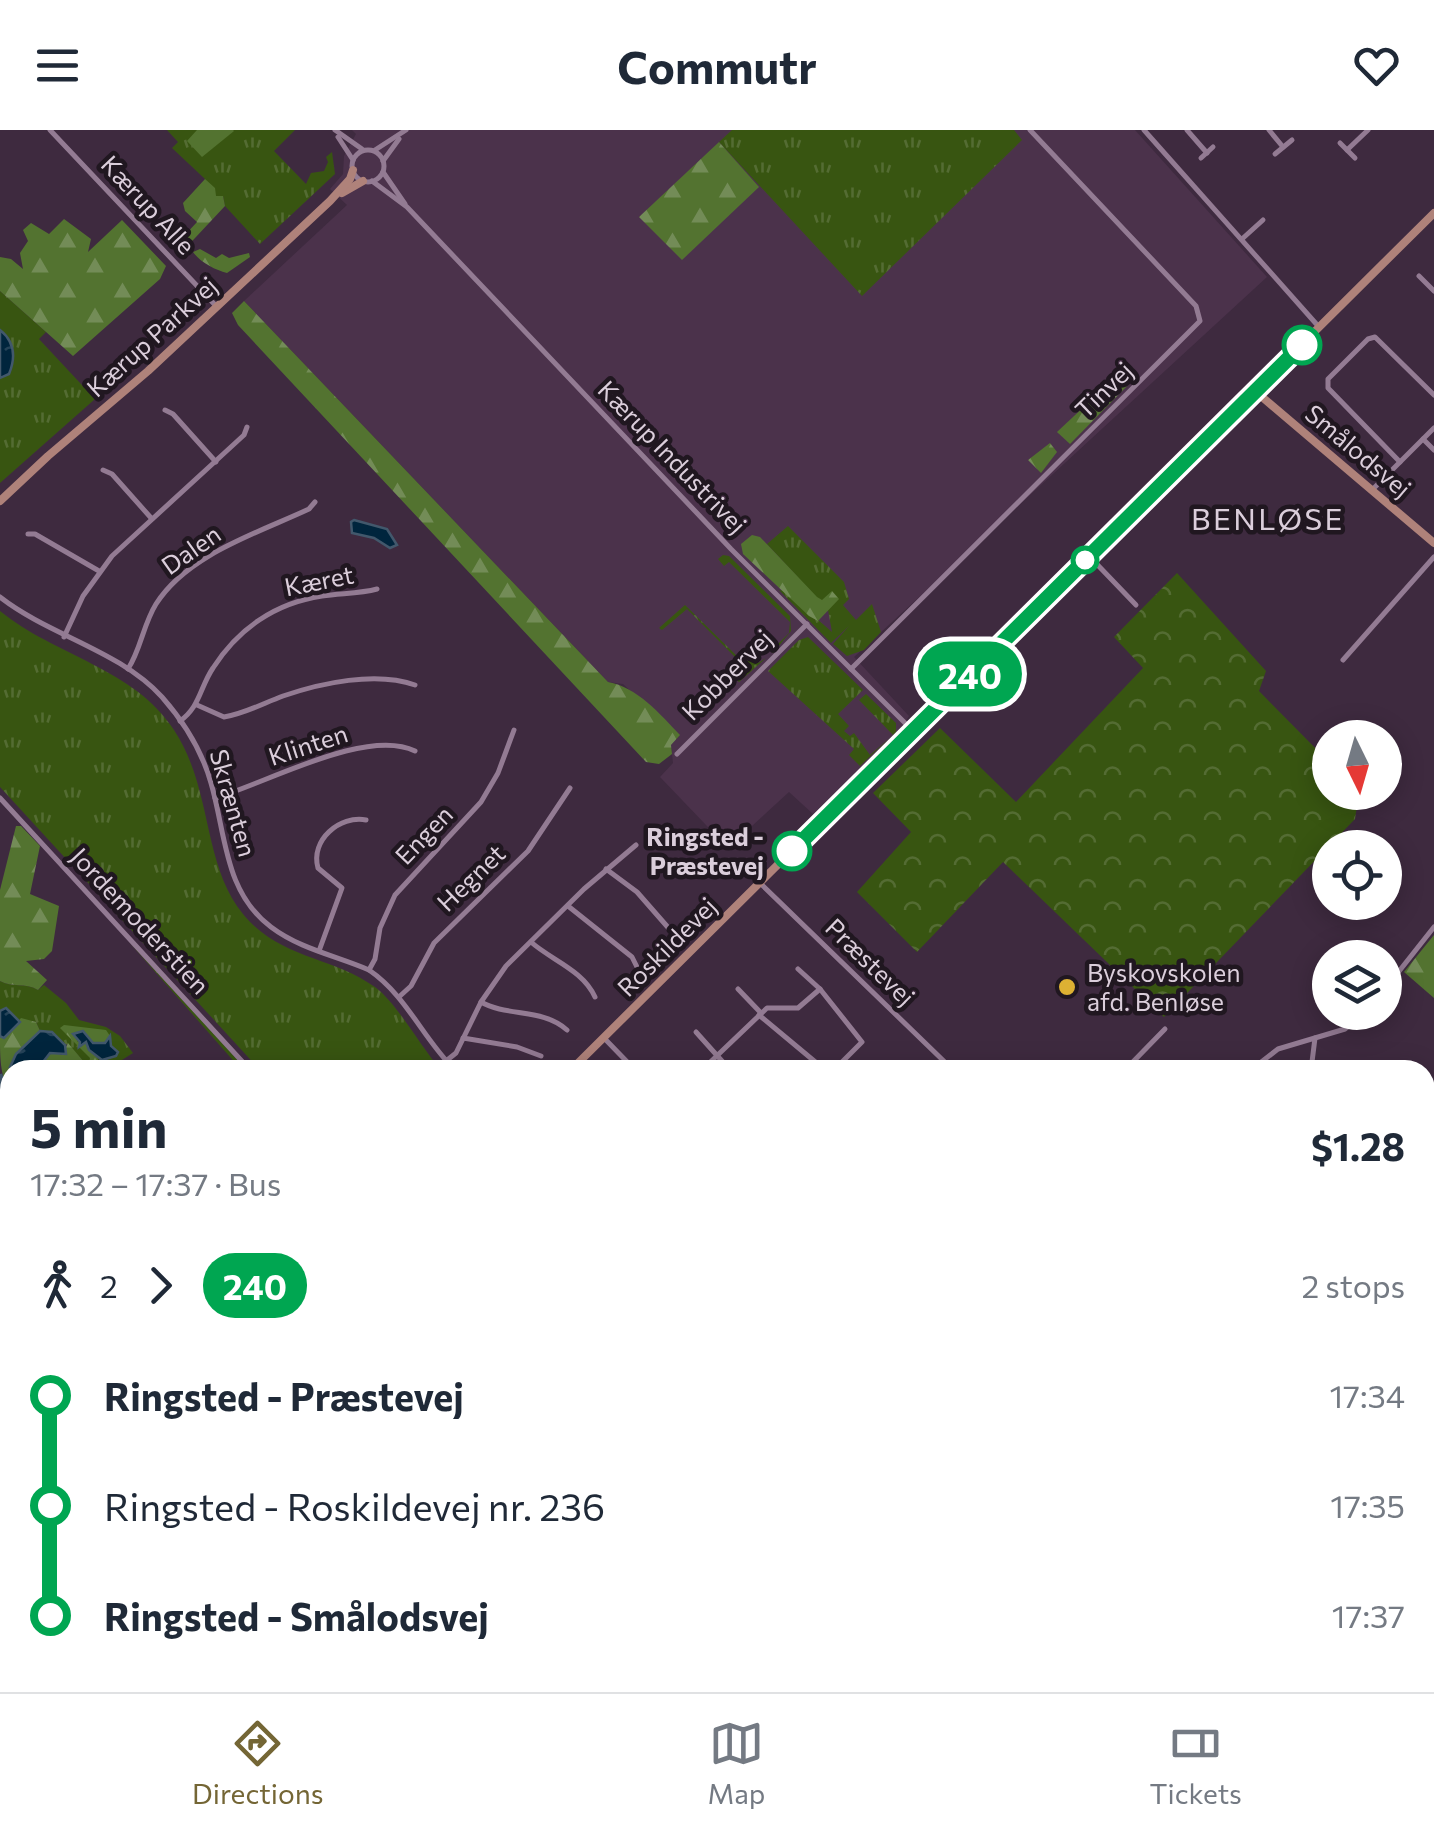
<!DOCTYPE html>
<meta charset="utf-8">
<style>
:root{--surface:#fff;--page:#f2f2f3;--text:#1f2937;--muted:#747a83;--line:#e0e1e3;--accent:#746635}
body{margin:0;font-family:Commissioner,sans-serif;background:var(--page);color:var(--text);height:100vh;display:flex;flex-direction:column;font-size:38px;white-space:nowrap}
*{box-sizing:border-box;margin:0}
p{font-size:32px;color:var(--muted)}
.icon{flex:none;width:55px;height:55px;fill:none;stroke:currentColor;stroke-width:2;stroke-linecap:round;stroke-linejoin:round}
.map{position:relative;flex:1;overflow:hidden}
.panel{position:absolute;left:0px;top:930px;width:1435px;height:632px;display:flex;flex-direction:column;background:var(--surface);border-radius:30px 30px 0 0;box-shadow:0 5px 25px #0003}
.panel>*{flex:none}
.badge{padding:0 20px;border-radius:32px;font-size:35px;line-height:65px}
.needle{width:65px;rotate:175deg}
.buttons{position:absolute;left:1312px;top:590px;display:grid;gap:20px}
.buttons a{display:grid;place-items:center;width:90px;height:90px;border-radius:50%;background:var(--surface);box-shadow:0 5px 25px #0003;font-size:50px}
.map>.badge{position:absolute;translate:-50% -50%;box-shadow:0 0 0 5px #fff}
.legs{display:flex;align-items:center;gap:15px;height:110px;padding:0 30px;font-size:32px}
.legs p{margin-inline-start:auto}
.summary{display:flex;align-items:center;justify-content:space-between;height:170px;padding:0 30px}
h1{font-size:55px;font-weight:700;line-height:75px}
ul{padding:0 30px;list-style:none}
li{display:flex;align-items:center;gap:35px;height:110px;font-size:38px}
li i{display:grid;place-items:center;width:15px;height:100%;margin:0 12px;background:currentColor}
li i::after{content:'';width:25px;height:25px;margin:-12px;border:8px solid;border-radius:50%;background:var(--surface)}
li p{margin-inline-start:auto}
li:first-child i{background:linear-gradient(#0000 50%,currentColor 0)}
li:last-child i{background:linear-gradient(currentColor 50%,#0000 0)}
header{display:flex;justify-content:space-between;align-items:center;height:130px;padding:0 30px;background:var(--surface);font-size:45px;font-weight:700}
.tabs{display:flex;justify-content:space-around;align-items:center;height:140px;border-top:2px solid var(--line);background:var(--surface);font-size:28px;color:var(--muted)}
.tabs a{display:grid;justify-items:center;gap:5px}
.tabs .on{color:var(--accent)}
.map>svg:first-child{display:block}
.built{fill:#4b324b}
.grass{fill:url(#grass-tufts)}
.forest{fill:url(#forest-firs)}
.park{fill:url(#park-crowns)}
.water{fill:url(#water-ripples);stroke:#42586c;stroke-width:2.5}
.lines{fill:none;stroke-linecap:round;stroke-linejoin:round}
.street{stroke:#937b93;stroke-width:5}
.secondary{stroke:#af827a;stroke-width:8}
.line-1-casing{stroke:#fff;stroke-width:22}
.line-1{stroke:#00a651;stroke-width:15}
.stop-1-dot{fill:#fff;stroke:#00a651;stroke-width:5}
.poi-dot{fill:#ddb133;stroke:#201720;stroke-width:4}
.labels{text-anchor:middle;stroke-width:9;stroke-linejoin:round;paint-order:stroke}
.street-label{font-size:25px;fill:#dbcedb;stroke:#201720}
.stop-label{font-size:25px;font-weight:bold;fill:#dbcedb;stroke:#201720;text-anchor:end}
.poi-label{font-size:25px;fill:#dbcedb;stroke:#201720;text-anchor:start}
.quarter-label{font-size:30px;letter-spacing:2.5px;fill:#dbcedb;stroke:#201720}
</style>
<header><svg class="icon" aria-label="menu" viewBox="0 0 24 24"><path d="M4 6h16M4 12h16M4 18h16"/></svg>Commutr<svg class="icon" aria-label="heart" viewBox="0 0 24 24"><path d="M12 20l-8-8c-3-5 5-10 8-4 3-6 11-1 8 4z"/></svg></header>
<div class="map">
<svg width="1434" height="1562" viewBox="0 0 1434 1562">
<defs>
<pattern id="grass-tufts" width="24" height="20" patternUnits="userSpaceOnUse" patternTransform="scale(2.5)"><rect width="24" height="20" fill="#385511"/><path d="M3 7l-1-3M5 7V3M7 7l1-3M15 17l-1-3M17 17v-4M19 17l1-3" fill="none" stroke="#546c33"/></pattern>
<pattern id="forest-firs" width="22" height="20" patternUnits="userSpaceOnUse" patternTransform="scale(2.5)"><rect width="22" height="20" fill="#537330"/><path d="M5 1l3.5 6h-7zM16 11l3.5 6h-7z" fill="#738c57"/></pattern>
<pattern id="park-crowns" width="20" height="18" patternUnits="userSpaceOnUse" patternTransform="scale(2.5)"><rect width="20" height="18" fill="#385511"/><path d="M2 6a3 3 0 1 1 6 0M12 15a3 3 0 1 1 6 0" fill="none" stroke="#546c33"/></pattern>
<pattern id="water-ripples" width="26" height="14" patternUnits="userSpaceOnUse" patternTransform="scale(2.5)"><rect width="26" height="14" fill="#00253d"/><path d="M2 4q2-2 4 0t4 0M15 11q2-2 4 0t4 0" fill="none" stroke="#254358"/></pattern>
</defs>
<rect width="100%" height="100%" fill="#3e2a3f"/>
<polygon class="built" points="352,0 1135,0 1267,147 854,527 909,586 897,605 813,684 789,662 728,718 660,647 673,633 671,615 679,606 623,554 608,552 244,171 347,75 330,59 343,44 344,26 356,4"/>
<g class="grass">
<polygon points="167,0 295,0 274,21 306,54 311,43 324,41 328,32 326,27 332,22 335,44 260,114 225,76 223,66 216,66 205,49 172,18 178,12"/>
<polygon points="732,0 1014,0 1022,10 862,166 719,12"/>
<polygon points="0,161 46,202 39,209 95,269 0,353"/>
<polygon points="788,396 844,452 849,469 843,475 856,490 872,474 881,502 864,520 847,526 833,514 849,496 831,513 779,460 785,461 832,502 828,480 767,414"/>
<polygon points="723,425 729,426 790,486 791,501 773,523 771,521 789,503 790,492 729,432 724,436 718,429"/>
<polygon points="685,475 744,533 753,527 758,533 766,528 739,552 733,547 742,534 687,479 662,500 659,498"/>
<path d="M0,481C55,526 134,538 174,600C213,659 202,734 243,784C280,829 332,826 375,857C397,873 420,916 441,940H260L0,657Z"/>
<polygon points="808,507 863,560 838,584 849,596 844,601 850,606 854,603 870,625 893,605 859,570 866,564 896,593 896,602 860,636 849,625 854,619 768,541 799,510"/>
<polygon points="128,811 247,940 238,936"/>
<path d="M0,851C12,858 25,852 38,860L44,855L66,873L79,890L106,897L120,906L133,923L106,940H78L84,932L68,914L65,915L52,902L40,901L36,892L19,890L4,878L0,881Z"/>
</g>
<g class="forest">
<polygon points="197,0 233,0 234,1 202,27 187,11"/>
<polygon points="719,12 759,57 682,130 639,87"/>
<polygon points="205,49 215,58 216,66 223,66 225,76 180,124 173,118 197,92 185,81 183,73"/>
<polygon points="64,89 91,109 88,122 122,90 166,136 160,149 73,226 0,161 0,127 11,129 23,139 20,123 28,111 23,100 31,93 49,104"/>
<path d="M200,119L216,128L222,124L229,128L249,123L250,127L227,143C215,140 200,132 193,122Z"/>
<path d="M244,171L608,552C637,557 660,584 680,605L671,615L672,624L659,634L646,632L238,195L232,183Z"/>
<polygon points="1122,241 1132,251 1070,314 1057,302"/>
<polygon points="1050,313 1057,322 1041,343 1028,330"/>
<polygon points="752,405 760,407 817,467 822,470 832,461 839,469 818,491 809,486 743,424 741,414"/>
<path d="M16,696H21L40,716L30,764L59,776L52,821L44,829L26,831L47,850L38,860C25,852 12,858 0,851V760Z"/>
<polygon points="1434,805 1434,868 1404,842"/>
<path d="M21,888L36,892L40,901L10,937L14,940H10L9,957C0,948 0,924 0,906L4,908Z"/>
<polygon points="64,895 106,900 110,906 105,913 93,913 83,901 73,904 81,917 83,911 86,912 90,920 96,922 99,934 89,933 90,928 60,898"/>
<polygon points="68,913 84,932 83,937 78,940 45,940 43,929 54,922 62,925"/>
<polygon points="1425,1119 1434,1126 1434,1170 1425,1174"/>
<polygon points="692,1552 785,1553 789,1560 679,1562"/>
<polygon points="412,1553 573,1553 560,1562 426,1562"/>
<polygon points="805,1553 943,1553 944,1562 819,1562"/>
</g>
<polygon class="park" points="1177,443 1266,541 1259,561 1330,633 1330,662 1359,663 1355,689 1164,887 1003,732 917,822 857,762 911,702 873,663 940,598 1016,672 1143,538 1114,507"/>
<g class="water">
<path d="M0,200C15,212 16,227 9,244L0,248Z"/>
<polygon points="354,390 387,399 397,415 390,418 374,408 352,403 351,392"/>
<polygon points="6,878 20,892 4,908 0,906 0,881"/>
<polygon points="40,901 52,902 65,915 66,924 50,923 43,932 45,940 10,937 16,924"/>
<polygon points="83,901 93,913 105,913 110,906 111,916 118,922 116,926 102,930 89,920 86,912 79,917 80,912 73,904"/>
<polygon points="1,944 5,956 10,957 10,1023 0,1013"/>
</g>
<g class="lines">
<g class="street">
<polyline points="50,0 217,177"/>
<polyline points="335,0 362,19"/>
<polyline points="1144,0 1319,197"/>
<polyline points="1187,0 1207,23"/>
<polyline points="1269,0 1283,17"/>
<polyline points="338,7 353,30"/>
<polyline points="1340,13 1355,28"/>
<polyline points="375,20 406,0"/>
<polyline points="1347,20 1368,0"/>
<circle cx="368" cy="36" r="16"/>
<polyline points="1275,24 1292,10"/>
<polyline points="1201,28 1213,17"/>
<polyline points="383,31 399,9"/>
<polyline points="383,42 405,74"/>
<polyline points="372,51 407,77 731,419 913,601"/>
<polyline points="1242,109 1263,90"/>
<polyline points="1419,146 1434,161"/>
<polyline points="165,280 173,284 216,332"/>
<polyline points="1423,309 1434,320"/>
<polyline points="1400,332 1328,258 1328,249 1368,209 1375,207 1434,265"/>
<polyline points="103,340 112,344 152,389"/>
<polyline points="1372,360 1434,298"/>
<polyline points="28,404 35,404 99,441"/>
<polyline points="1090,427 1136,475"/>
<path d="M0,467C50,506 119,520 162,567C184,592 202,621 211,653C226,704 224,762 271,797C300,819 337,826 369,840C407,866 423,909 455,940"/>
<polyline points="64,507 83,466 112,426 244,305 247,297"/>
<polyline points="1343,530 1434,427"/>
<path d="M128,539C141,519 143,495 156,474C188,424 258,403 309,379L315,372"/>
<polyline points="851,539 1200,191 1196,176 1030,0"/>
<path d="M197,575L224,587C244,584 264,573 283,566C321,553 376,541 415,555"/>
<path d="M180,591C200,577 200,557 213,538C238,499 275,473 322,466C340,463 359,464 377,459"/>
<polyline points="677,624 807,494"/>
<polyline points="0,668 250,940"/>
<path d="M215,668C265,654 366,597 415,621"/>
<polyline points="606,739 637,762 672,802"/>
<polyline points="760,753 953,940"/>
<polyline points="568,776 632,827 637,837"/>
<path d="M531,812C551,830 583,840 595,867"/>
<path d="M319,821L342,758L318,738C310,710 340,685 366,690"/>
<polyline points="798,839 820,859 862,912 834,940"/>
<polyline points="369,840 375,829 380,798 395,765 481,672 498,643 514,600"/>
<polyline points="738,859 761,883"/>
<polyline points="1385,859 1434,797"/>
<polyline points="400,866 411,856 434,813 528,721 570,658"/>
<path d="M481,872C507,887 543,878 567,900"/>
<polyline points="759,885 825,940"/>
<polyline points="696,902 730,940"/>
<polyline points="463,908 517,917 541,926"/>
<polyline points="604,908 635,940"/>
<polyline points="446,931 456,923 481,872 506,836 584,759 636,715"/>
<polyline points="702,940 767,878 798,878 820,859"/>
<polyline points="1125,940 1165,899"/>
<polyline points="1251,940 1278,919 1345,899 1367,882"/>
<polyline points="1311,940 1315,908"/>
<polyline points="1425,1379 1434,1396"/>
<polyline points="403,1552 418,1562"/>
</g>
<g class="secondary">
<polyline points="342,63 363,51"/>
<polyline points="1255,261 1434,413"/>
<polyline points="0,371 48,326 148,241 330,71 350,49 353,40"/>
<polyline points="571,940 1434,83"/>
<polyline points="0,1507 10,1497"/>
</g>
</g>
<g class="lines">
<defs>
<polyline id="line-1" points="792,721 1302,215"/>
</defs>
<use href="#line-1" class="line-1-casing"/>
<use href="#line-1" class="line-1"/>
</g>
<g class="stop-1-dot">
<circle cx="1302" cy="215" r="18"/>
<circle cx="1085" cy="430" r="12"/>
<circle cx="792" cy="721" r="18"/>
</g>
<circle class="poi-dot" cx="1067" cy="857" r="10"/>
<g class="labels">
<g class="street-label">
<text transform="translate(148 75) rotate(47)" y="9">Kærup Alle</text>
<text transform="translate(152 207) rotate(-42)" y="9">Kærup Parkvej</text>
<text transform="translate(1104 260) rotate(-44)" y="9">Tinvej</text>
<text transform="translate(1358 321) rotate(40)" y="9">Smålodsvej</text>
<text transform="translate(672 327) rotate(46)" y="9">Kærup Industrivej</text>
<text transform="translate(191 420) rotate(-35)" y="9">Dalen</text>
<text transform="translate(319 451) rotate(-11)" y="9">Kæret</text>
<text transform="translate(727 545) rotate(-45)" y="9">Kobbervej</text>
<text transform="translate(308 615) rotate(-18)" y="9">Klinten</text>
<text transform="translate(233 673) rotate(74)" y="9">Skrænten</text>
<text transform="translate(424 705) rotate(-46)" y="9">Engen</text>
<text transform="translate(471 748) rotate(-44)" y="9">Hegnet</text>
<text transform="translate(140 791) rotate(47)" y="9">Jordemoderstien</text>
<text transform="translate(667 817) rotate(-45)" y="9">Roskildevej</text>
<text transform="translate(870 832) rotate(44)" y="9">Præstevej</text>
</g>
<g class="stop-label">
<text x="764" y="716">Ringsted -<tspan x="764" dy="29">Præstevej</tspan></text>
</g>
<g class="poi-label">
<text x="1087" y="852">Byskovskolen<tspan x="1087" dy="29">afd. Benløse</tspan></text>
</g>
<g class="quarter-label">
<text x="1268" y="400">BENLØSE</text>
</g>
</g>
</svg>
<div class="buttons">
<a><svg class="needle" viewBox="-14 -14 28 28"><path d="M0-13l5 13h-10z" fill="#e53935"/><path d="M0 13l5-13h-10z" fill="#747a83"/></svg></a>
<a><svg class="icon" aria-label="locate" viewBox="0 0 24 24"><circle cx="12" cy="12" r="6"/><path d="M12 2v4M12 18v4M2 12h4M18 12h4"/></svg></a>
<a><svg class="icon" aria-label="layers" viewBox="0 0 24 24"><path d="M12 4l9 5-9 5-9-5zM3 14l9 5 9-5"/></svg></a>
</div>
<b class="badge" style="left:970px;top:544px;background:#00a651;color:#fff">240</b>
<section class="panel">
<div class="summary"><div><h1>5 min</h1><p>17:32 – 17:37 · Bus</p></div><b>$1.28</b></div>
<div class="legs"><svg class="icon" aria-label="walk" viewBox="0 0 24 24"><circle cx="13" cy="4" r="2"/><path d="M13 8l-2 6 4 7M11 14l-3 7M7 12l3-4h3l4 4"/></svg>2<svg class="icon" aria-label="forward" viewBox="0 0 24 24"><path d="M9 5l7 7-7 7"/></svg><b class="badge" style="background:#00a651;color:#fff">240</b><p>2 stops</p></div>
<ul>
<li><i style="color:#00a651"></i><b>Ringsted - Præstevej</b><p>17:34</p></li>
<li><i style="color:#00a651"></i><span>Ringsted - Roskildevej nr. 236</span><p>17:35</p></li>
<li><i style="color:#00a651"></i><b>Ringsted - Smålodsvej</b><p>17:37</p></li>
</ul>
</section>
</div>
<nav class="tabs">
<a class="on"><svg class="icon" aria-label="directions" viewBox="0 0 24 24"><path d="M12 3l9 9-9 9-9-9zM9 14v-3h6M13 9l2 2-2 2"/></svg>Directions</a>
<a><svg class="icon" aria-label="map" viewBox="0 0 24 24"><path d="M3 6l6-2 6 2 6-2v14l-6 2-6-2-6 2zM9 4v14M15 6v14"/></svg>Map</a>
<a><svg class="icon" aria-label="tickets" viewBox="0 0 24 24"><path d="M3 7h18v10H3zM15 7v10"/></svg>Tickets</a>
</nav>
